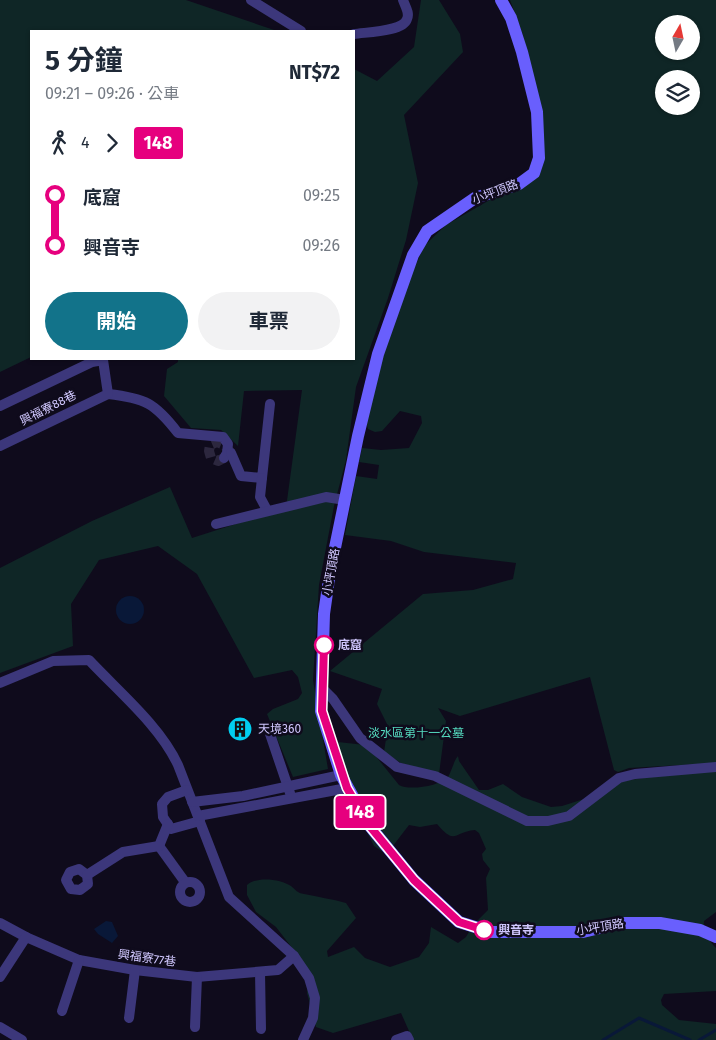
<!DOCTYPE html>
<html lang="zh-TW">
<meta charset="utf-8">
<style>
:root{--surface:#fff;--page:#f2f2f3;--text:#1f2937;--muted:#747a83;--accent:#12738a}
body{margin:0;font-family:"Fira Sans","Noto Sans TC",sans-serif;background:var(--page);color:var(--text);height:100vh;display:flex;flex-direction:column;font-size:19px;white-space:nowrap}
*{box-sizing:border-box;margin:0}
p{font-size:16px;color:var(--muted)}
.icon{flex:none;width:28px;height:28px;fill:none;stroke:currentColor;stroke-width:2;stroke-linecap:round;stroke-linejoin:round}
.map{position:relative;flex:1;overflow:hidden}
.side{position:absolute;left:30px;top:30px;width:325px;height:330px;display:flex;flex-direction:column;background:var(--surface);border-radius:0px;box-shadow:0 1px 4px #0004}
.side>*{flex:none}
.badge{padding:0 10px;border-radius:4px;font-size:18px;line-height:32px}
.needle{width:32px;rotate:9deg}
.fabs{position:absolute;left:655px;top:15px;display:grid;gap:10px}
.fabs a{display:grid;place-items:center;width:45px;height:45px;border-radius:50%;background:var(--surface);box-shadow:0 1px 4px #0004;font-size:25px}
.map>.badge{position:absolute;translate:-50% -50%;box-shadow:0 0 0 2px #fff}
.legs{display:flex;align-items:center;gap:8px;height:55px;padding:0 15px;font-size:16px}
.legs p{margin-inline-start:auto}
.headline{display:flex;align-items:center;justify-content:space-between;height:85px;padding:0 15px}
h1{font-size:28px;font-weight:700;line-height:38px}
.cta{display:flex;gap:10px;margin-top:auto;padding:10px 15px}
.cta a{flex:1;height:58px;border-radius:30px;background:var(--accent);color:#fff;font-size:20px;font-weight:700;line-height:58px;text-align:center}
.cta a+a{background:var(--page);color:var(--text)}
ul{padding:0 15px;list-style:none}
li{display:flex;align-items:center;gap:18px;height:50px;font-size:19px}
li i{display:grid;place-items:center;width:8px;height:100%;margin:0 6px;background:currentColor}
li i::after{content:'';width:12px;height:12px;margin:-6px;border:4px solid;border-radius:50%;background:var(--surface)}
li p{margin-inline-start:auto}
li:first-child i{background:linear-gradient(#0000 50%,currentColor 0)}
li:last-child i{background:linear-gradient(currentColor 50%,#0000 0)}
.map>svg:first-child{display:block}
.green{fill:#0f2626;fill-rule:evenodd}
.water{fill:#091838}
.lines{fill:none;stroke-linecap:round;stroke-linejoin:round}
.stream{stroke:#091838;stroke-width:3}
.street-tunnel{stroke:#2c273e;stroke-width:10;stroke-dasharray:10 5;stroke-linecap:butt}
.street{stroke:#3c377b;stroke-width:10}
.secondary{stroke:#695ffd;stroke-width:12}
.line-1-casing{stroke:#fff;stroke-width:11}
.line-1{stroke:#e6007e;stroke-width:8}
.stop-1-dot{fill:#fff;stroke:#e6007e;stroke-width:2.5}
.labels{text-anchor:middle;stroke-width:5;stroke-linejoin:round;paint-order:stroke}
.street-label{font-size:12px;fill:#d0c7fe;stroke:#0f0b1c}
.stop-label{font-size:12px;font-weight:bold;fill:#d0c7fe;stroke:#0f0b1c;text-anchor:start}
.poi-label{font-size:12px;fill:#d0c7fe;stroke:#0f0b1c;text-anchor:start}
.park-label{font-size:12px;fill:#55dcc0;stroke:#0f0b1c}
</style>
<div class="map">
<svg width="716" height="1040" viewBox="0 0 716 1040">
<rect width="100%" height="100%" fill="#0f0b1c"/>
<g class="green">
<polygon points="0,0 186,0 277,31 31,31 31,357 0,372"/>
<polygon points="421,0 439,0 460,34 463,52 404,115 418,183 406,240 388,298 356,387 346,460 334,506 319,585 313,680 328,769 293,777 267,714 273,709 298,699 302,693 298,677 292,670 254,678 197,574 158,546 99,560 71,604 73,646 0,673 0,568 92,521 170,487 192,538 286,508 302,390 244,391 238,446 221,430 191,428 164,396 167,369 178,362 178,359 354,359 354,69 377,81 414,47"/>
<path d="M510,0H716V763L629,768L618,772L614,770L590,677L460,716L438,708L446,721L439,774L401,763L384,752L388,726L377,704L382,689L330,671L423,594L473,590L513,579L516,563L424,552L391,541L345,535L356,476L377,479L379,465L359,462L362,448L381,450L409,448L422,423L421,416L400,411L382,431L375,432L368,429L366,422L379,365L401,299L424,246L446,225L495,197L541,163L523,35ZM664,24H691V51H664ZM664,79H691V106H664Z"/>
<path d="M338,742L365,745L370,749L399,785C409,791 440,786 448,777C452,771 453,762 458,756L459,761L479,790H488L503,784L522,797L551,807L562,806L584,799L620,781L651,777L716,771V912L704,921C703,931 709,941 716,948V991L664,994L661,1000L662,1005L679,1020L716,1024V1040H413L401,1013L333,1033L316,1027L307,993L308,986L296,953L276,927L256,912L247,895V885C256,876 281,879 291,886C296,890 297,893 304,894C318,897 332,899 346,903L356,918L327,951L328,957L354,947L365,958L390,967L419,957L429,943L431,927L458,943L466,937L473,925L488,910L486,878L490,869L483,860L482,854L486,849L479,833L475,830C453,832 456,846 437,824L420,827L409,825L389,851L386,854L374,846L366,830L335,748Z"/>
</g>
<g class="water">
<circle cx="130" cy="610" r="14"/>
<polygon points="106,921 112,922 118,936 112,943 98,934 94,929"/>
</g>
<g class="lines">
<g class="stream">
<polyline points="603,1040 639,1018 690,1040"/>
<polyline points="699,1040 716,1030"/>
</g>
<polyline class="street-tunnel" points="224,458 218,461 211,458 209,451 210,445 217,442 224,445 231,453"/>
<g class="street">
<polyline points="251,0 301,31"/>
<path d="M354,34C366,32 403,32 407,19C410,13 405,6 403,0"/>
<path d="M108,394C145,398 155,403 178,433L223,437L228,444L227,453L224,458"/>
<polyline points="0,406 92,362 103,360 108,394 0,446"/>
<polyline points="231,453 241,476 262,478 270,404"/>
<polyline points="262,478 260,497 267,510"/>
<polyline points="216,524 326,497 345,500"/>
<path d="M0,683L53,661L89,660C119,692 160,726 178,765L229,897L294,956L309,978L315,998L313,1018L303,1040"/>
<polyline points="322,688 333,699 360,738 397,767 435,776 527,821 548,821 569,816 619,778 635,774 716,767"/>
<polyline points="270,734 290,793"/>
<polyline points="187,790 168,797 162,804 163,817 171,829 200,821"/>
<polyline points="192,802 243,796 341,775"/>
<polyline points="198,816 347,788"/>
<polyline points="159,846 185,882"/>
<polygon points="79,869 87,875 88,884 80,890 71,889 66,880 70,872"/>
<polyline points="87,875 123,852 159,846 168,824"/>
<circle cx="190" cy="892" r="10"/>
<polyline points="0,923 26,937 79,960 135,970 197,977 278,970 294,956"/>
<polyline points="260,972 261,1029"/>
<polyline points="0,977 26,937"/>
<polyline points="62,1011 79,960"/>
<polyline points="129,1018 135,970"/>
<polyline points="0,1027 22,1040"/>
<polyline points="195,1027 197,977"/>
<polyline points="396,1040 407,1036 409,1040"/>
</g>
<polyline class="secondary" points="501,0 511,18 522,52 537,112 539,158 534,173 519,184 475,198 427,231 413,255 378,354 358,436 330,572 324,614 321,711 341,775 368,824 414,880 459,922 491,932 583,932 621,923 660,923 700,930 716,937"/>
</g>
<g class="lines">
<defs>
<polyline id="line-1" points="324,645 322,711 347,788 368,824 414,880 459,922 484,930"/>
</defs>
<use href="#line-1" class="line-1-casing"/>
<use href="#line-1" class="line-1"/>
</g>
<defs>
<symbol id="building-disc" viewBox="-11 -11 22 22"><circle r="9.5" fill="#02ceef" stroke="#0f0b1c"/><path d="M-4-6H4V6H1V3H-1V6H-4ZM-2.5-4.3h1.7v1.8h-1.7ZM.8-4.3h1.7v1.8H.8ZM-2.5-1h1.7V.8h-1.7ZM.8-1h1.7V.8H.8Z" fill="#111"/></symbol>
</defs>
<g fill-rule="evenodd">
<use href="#building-disc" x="226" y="715" width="28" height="28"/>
</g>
<g class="stop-1-dot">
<circle cx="324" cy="645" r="9"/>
<circle cx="484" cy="930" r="9"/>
</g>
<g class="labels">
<g class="street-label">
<text transform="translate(495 192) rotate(-21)" y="4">小坪頂路</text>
<text transform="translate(48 408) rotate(-27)" y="4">興福寮88巷</text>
<text transform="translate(331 572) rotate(-80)" y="4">小坪頂路</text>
<text transform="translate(600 927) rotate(-9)" y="4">小坪頂路</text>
<text transform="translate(147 958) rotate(8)" y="4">興福寮77巷</text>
</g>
<g class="stop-label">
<text x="338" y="649">底窟</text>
<text x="498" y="934">興音寺</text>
</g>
<g class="poi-label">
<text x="258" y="733">天境360</text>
</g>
<g class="park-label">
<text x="416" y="737">淡水區第十一公墓</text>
</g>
</g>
</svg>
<div class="fabs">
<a><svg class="needle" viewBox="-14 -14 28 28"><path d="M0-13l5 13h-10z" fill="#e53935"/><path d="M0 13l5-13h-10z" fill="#747a83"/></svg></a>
<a><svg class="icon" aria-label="layers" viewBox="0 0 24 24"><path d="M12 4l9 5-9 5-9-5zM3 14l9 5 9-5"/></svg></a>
</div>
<b class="badge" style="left:360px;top:812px;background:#e6007e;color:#fff">148</b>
<section class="side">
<div class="headline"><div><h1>5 分鐘</h1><p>09:21 – 09:26 · 公車</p></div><b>NT$72</b></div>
<div class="legs"><svg class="icon" aria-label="walk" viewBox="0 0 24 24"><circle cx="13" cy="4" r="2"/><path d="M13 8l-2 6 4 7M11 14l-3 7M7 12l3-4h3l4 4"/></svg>4<svg class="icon" aria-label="forward" viewBox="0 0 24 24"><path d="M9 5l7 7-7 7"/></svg><b class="badge" style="background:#e6007e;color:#fff">148</b></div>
<ul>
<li><i style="color:#e6007e"></i><b>底窟</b><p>09:25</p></li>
<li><i style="color:#e6007e"></i><b>興音寺</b><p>09:26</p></li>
</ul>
<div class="cta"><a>開始</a><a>車票</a></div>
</section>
</div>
